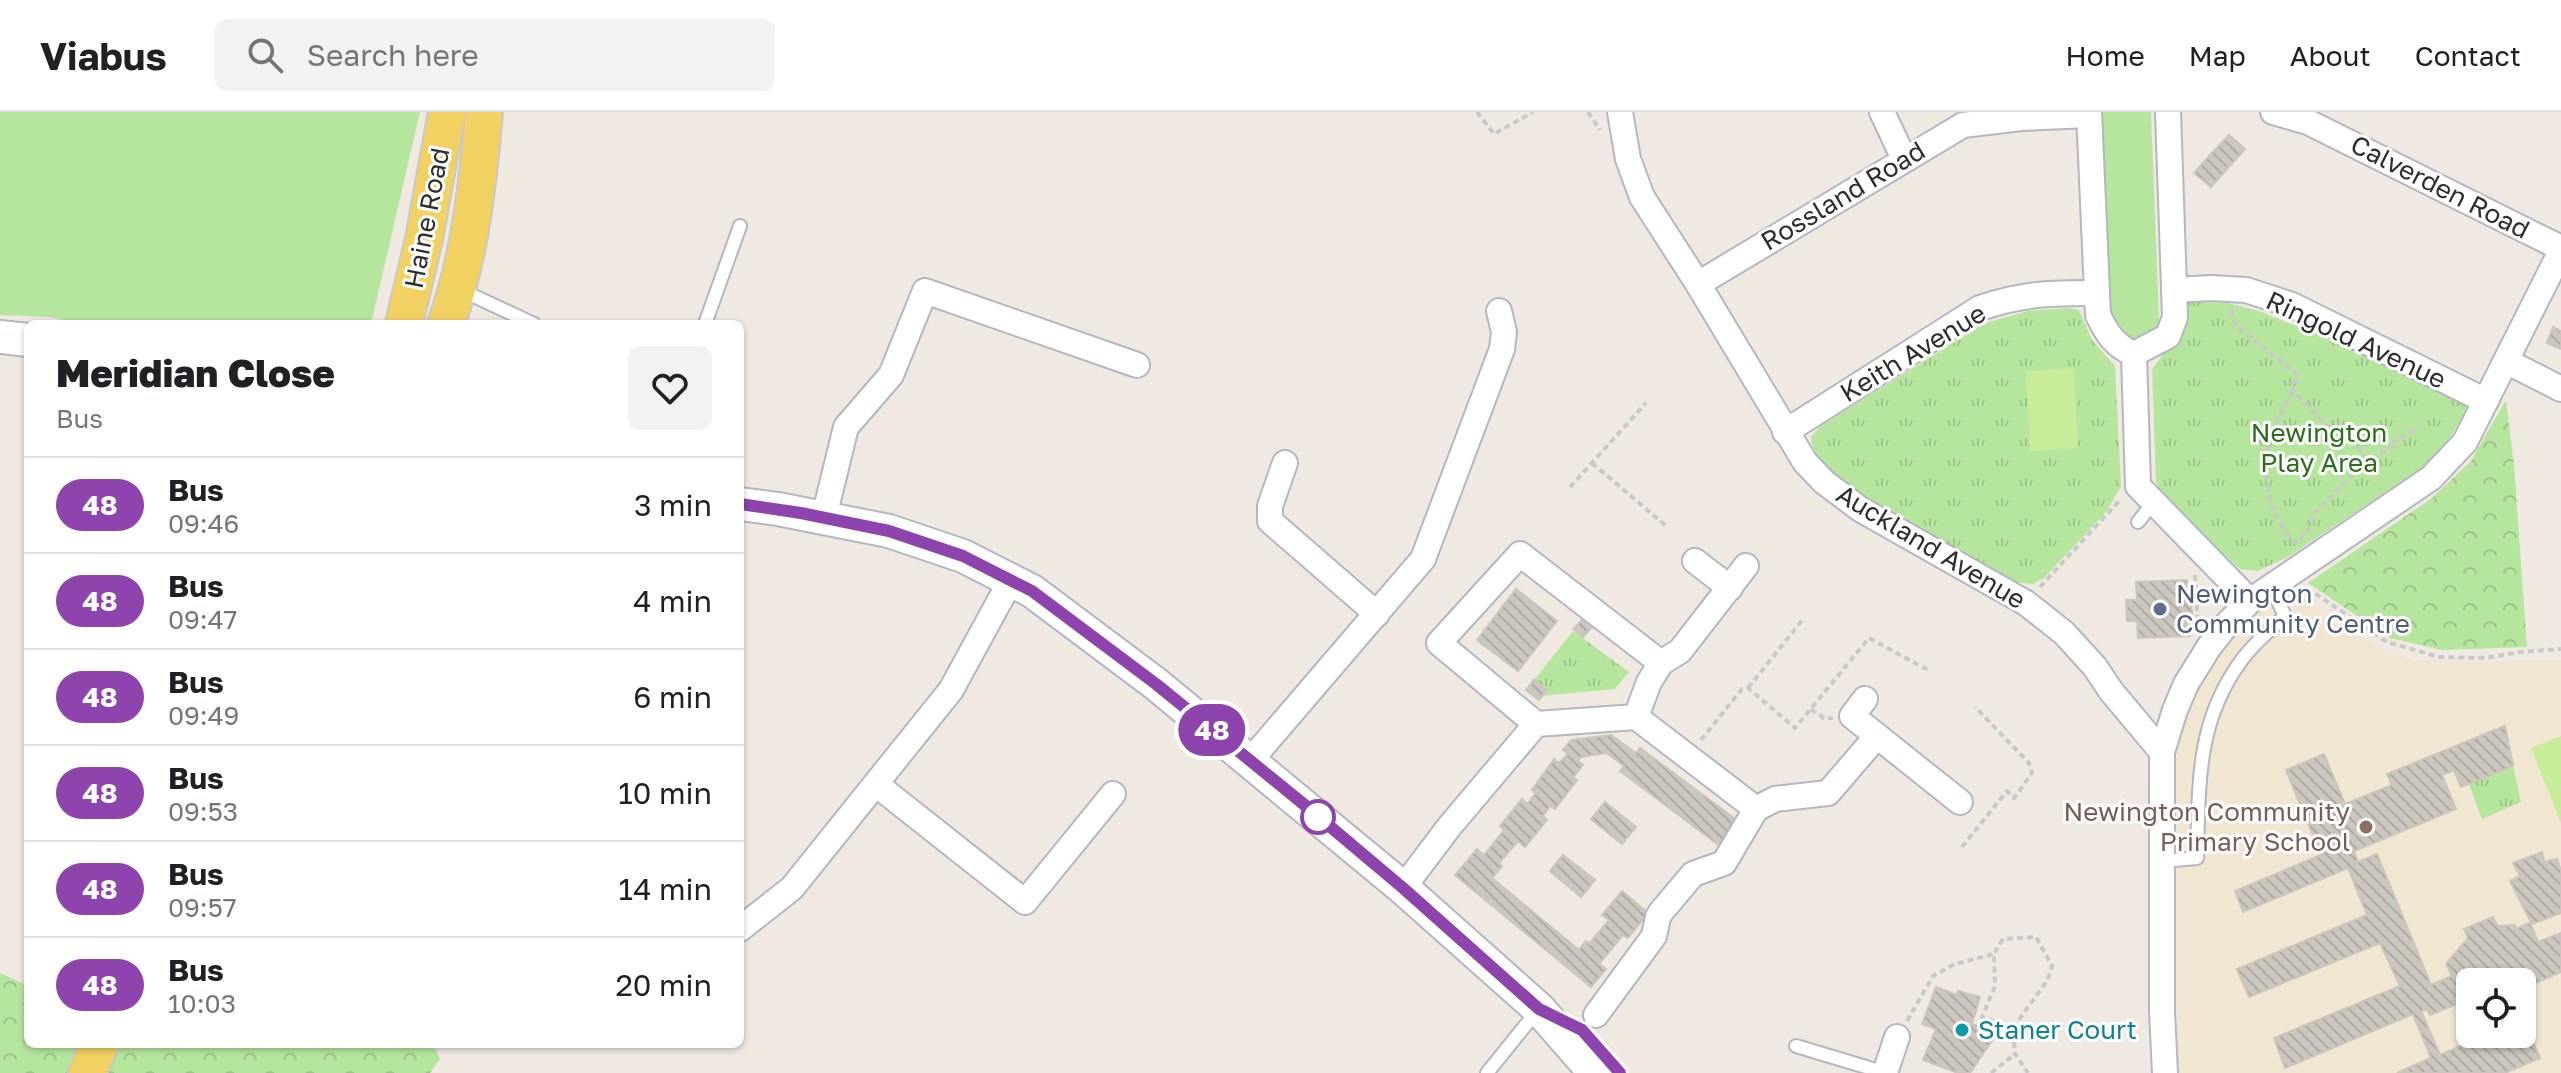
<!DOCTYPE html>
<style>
:root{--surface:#fff;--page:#f2f2f2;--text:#202124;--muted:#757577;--line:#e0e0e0}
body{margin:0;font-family:"Golos Text",sans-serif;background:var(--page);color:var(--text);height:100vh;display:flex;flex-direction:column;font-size:30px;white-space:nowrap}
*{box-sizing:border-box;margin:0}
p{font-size:26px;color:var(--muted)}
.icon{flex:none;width:44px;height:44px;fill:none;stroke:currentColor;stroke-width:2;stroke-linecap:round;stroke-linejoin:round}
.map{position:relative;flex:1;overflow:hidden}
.panel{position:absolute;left:24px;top:208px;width:720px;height:728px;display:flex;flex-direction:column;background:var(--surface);border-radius:12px;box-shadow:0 2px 6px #0004}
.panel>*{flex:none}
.badge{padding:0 16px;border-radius:26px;font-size:28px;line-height:52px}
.controls{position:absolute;left:2456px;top:856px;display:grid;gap:16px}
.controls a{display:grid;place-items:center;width:80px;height:80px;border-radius:12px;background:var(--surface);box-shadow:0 2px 6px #0004;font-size:40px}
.map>.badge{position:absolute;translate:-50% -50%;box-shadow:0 0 0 4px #fff}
.round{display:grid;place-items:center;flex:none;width:84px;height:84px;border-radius:12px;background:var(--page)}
.overview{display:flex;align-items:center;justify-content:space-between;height:136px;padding:0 32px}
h1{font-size:38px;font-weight:800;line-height:60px}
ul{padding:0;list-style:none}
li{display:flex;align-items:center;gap:24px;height:96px;padding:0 32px;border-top:2px solid var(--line)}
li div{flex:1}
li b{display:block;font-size:30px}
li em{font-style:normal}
li .badge{min-width:88px;font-weight:700;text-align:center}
header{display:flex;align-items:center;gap:48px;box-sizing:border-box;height:112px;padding:0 40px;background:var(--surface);border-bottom:2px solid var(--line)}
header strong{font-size:38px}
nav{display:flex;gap:44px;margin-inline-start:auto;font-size:28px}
.search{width:560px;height:72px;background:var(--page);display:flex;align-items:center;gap:20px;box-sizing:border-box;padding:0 28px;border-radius:12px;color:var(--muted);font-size:30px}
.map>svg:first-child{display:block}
.education{fill:#f0e6d1;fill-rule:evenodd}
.grass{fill:#b6e59e}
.forest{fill:url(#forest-crowns)}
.park{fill:url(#park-tufts)}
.pitch{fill:#c9ec9a}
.building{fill:url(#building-back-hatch);stroke:#cbc5ba;stroke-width:2}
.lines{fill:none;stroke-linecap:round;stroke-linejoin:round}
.service-casing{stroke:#b4b7c1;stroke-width:16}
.minor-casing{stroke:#b4b7c1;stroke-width:28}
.secondary-casing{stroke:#b4b7c1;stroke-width:36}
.primary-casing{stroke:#c9c9c9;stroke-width:40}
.path{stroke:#c9c9c9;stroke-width:4;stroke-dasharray:6 4;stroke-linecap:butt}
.service{stroke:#fff;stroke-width:12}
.minor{stroke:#fff;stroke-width:24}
.secondary{stroke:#fff;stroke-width:32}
.primary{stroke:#f2d163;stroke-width:36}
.line-casing{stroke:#fff;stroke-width:18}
.line{stroke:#8e44ad;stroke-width:12}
.service-dot{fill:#5c6f8a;stroke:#fff;stroke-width:3}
.stop-dot{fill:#fff;stroke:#8e44ad;stroke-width:4}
.education-dot{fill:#8d6e63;stroke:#fff;stroke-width:3}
.culture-dot{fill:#0f9aa8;stroke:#fff;stroke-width:3}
.labels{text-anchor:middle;stroke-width:6;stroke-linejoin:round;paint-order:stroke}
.street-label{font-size:26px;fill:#2e2e2e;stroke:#fff}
.park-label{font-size:26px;fill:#2c6e1b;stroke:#fff}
.service-label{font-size:26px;fill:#4e5e75;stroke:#fff;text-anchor:start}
.education-label{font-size:26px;fill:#785e54;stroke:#fff;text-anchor:end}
.culture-label{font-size:26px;fill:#0d838f;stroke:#fff;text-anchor:start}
</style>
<header>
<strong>Viabus</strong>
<div class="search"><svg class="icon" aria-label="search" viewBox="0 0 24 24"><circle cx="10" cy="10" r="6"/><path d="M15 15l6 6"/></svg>Search here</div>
<nav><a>Home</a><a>Map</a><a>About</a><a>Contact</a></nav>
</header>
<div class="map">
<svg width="2561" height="961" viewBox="0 0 2561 961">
<defs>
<pattern id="forest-crowns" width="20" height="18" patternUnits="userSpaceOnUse" patternTransform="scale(2)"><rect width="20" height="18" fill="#b6e59e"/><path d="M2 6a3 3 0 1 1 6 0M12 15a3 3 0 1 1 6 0" fill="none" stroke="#9dc588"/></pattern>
<pattern id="park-tufts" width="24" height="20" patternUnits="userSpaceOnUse" patternTransform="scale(2)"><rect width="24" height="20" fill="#b6e59e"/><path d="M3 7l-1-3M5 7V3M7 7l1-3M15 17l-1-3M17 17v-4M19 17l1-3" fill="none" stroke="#9dc588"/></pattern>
<pattern id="building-back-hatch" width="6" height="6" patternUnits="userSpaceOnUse" patternTransform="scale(2)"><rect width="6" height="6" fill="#cbc7bf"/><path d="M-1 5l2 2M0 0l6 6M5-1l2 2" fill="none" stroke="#afaba4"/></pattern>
</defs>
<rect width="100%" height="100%" fill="#efe9e1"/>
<path class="education" d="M2289,477L2386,540L2416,549H2561V961H2178L2171,681L2182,613L2201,575L2226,535L2262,497ZM2470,870H2522V922H2470Z"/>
<g class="grass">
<polygon points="0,0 420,0 371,212 83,212 49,205 0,203"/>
<polygon points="2094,0 2151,0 2159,208 2155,218 2134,229 2108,213"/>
</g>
<g class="forest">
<polygon points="2506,288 2514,353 2527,535 2442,538 2390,526 2308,471 2432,386 2471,349"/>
<polygon points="0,861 28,874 28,932 433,932 440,947 430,961 0,961"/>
</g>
<g class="park">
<polygon points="2185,190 2228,191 2262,200 2340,232 2466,291 2467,300 2442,337 2425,354 2286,446 2257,459 2240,457 2162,385 2156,370 2152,257 2174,228"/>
<path d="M2070,196L2079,198L2092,228L2115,254L2121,374L2107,399L2044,466L2033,472L2014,470L1848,374C1834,362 1811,345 1811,325L1820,314L1985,211L2028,199Z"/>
<polygon points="1573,519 1629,560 1615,577 1541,584 1546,577 1534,568"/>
<polygon points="2513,654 2521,690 2482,707 2469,672"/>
</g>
<g class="pitch">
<polygon points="2074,256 2078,336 2030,339 2026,259"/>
<polygon points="2561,624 2561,711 2531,636"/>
</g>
<g class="building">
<polygon points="2229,23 2245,37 2227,57 2211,42"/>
<polygon points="2211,42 2227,57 2211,75 2194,61"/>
<polygon points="2553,215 2561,219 2561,237 2547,231"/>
<polygon points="2187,468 2193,506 2189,506 2190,524 2138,526 2137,509 2127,509 2126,488 2137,488 2136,470"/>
<polygon points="1516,477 1557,509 1518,559 1477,528"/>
<polygon points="1583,507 1592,515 1583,525 1573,517"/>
<polygon points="1534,568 1547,578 1539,588 1526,578"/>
<polygon points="2505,614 2513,654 2461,675 2454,658 2442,663 2456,697 2354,739 2358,750 2377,742 2431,873 2452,864 2446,852 2468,826 2464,817 2493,805 2497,814 2515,813 2515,817 2530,811 2538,830 2561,821 2561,860 2522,877 2522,870 2470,870 2470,899 2464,889 2430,903 2427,897 2421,899 2440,943 2489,922 2522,922 2523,908 2540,946 2505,961 2397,961 2431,946 2413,902 2285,956 2274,926 2400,874 2380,831 2249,885 2237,857 2367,803 2348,756 2243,800 2235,779 2321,743 2286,658 2324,642 2345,692 2392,673 2387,662"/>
<polygon points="1611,623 1636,641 1640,636 1742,712 1724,737 1620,659 1624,654 1607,641 1581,645 1578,649 1583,653 1573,666 1577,668 1555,697 1550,694 1543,704 1547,708 1525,735 1518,729 1499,751 1502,754 1492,766 1579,838 1586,829 1589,832 1609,808 1602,803 1622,779 1648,801 1628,826 1623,823 1599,852 1606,857 1591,875 1455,763 1477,737 1484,743 1504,718 1500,714 1522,687 1527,692 1535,682 1532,678 1554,647 1559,651 1568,642 1563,638 1571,628"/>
<polygon points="1605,690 1636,715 1622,732 1591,707"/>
<polygon points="2542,740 2544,750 2557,747 2561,759 2561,801 2532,812 2510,769 2520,764 2513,751"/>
<polygon points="1563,743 1595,768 1581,785 1550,759"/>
<polygon points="1936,875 1957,883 1958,879 1980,885 1972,912 1991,918 1990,924 1994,926 1970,961 1958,961 1923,948 1936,917 1922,912"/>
</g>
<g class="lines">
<defs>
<g id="service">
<polyline points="461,178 534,212"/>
<polyline points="705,212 740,114"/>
<polyline points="2138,410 2154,390"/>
<path d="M2163,749L2197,746C2199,673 2196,610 2241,549C2253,532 2270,518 2285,504L2271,475"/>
<polyline points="1796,934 1886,961"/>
<polyline points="1487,961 1537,899"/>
</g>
<g id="minor">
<polyline points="1620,0 1628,47 1642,85 1698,172 1805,350 1824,370 1860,397 2026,491 2064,521 2095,555 2111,579 2162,640"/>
<polyline points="1882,0 1904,47"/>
<path d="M2089,0L2098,203C2107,222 2115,234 2134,242L2168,224L2175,205L2168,0"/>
<polyline points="2273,0 2308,10 2561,136"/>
<polyline points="1698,172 1963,13 2021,6 2089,3"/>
<polyline points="2175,178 2211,176 2246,178 2292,193 2486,289"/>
<polyline points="2134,242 2138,374 2250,489"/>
<polyline points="2506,249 2561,277"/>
<path d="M1785,320L1980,196C2023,181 2052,181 2097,181"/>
<polyline points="1285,351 1270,394 1270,409 1377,502"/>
<polyline points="824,405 846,315 891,263 925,179 1137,253"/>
<polyline points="1695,449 1730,476"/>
<polyline points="1865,587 1852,604 1960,690"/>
<polyline points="1636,605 1649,570 1661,551 1680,539 1746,454"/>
<polyline points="1536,612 1439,531 1520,442 1661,551"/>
<polyline points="1250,649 1423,447 1502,237 1504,220 1499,199"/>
<polyline points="877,673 1025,790 1113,682"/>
<polyline points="1756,697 1775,687 1828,681 1877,624"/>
<polyline points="1403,776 1449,715 1536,612 1636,605 1756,697 1724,751 1693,762 1661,800 1658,805 1654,824 1596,903"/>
<polyline points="740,817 792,776 951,578 1011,468"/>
<polyline points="1885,961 1897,925"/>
<polyline points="2165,961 2162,899 2162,640 2175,598 2186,572 2209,535 2227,512 2250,489 2431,366 2465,330 2561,139"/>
</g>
<g id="secondary">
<polyline points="0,225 28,228"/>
<polyline points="740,392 778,397 889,419 963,444 1032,479 1156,572 1403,776 1539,897 1595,961"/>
</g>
<g id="primary">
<polyline points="404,212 424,127 447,0"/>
<path d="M446,212C470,144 478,71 484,0"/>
<polyline points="87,961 100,932"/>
</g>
</defs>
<use href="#service" class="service-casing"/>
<use href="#minor" class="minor-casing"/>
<use href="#secondary" class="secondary-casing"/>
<use href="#primary" class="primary-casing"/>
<g class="path">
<polyline points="1477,0 1494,22 1533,0"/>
<polyline points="1588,0 1600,18"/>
<polyline points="2231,198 2236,214 2297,262 2296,269 2292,271 2293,279 2328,314 2352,325 2393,330 2420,316"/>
<path d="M2293,279C2285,294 2276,307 2271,323C2259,361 2269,407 2297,433"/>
<polyline points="2353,326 2367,348"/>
<polyline points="1592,351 1665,413"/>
<polyline points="1570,375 1646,291"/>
<polyline points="2300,427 2310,416 2315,401 2367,348 2394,335 2393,330"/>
<polyline points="2195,463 2198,514"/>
<polyline points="2040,475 2121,387"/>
<polyline points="2307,476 2387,530 2439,545 2485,546 2520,540 2561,537"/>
<polyline points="1748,576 1804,506"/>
<polyline points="1811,597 1824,606 1833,606"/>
<polyline points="1701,628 1742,577 1748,576 1795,616 1869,526 1928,558"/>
<polyline points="1962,735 2007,679 2014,686 2032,661 2029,651 1975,595"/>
<polyline points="1907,909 1933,864 1955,852 1994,842"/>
<polyline points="2013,916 1982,905 1995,874 1994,842 2003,827 2036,825 2052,854 2047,869 2013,916 2015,942 2028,961"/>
<polyline points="1991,961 2015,942"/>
</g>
<use href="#service" class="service"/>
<use href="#minor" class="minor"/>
<use href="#secondary" class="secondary"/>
<use href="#primary" class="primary"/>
</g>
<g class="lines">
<defs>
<polyline id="line" points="740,392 801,401 889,419 963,444 1032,479 1156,572 1301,690 1403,776 1539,897 1582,918 1620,961"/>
</defs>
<use href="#line" class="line-casing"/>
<use href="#line" class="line"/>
</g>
<circle class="service-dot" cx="2160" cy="497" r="8"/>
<circle class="stop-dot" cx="1318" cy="705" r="16"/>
<circle class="education-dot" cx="2366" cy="715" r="8"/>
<circle class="culture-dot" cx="1962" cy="918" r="8"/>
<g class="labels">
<g class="street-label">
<text transform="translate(2440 75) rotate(27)" y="9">Calverden Road</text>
<text transform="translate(1843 84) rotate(-31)" y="9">Rossland Road</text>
<text transform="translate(427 106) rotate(-79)" y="9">Haine Road</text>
<text transform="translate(2356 228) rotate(25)" y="9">Ringold Avenue</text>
<text transform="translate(1913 241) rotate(-31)" y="9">Keith Avenue</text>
<text transform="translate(1931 435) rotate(31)" y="9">Auckland Avenue</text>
</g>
<g class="park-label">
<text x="2319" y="330">Newington<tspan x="2319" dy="30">Play Area</tspan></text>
</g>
<g class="service-label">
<text x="2176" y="491">Newington<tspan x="2176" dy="30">Community Centre</tspan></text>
</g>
<g class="education-label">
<text x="2350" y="709">Newington Community<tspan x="2350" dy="30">Primary School</tspan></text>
</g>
<g class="culture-label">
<text x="1978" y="927">Staner Court</text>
</g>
</g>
</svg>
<div class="controls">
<a><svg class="icon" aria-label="locate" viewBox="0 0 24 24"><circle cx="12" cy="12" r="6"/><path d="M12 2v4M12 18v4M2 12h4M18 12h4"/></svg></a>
</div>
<b class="badge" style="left:1212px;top:618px;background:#8e44ad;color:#fff">48</b>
<section class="panel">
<div class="overview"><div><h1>Meridian Close</h1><p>Bus</p></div><a class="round"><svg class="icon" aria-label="heart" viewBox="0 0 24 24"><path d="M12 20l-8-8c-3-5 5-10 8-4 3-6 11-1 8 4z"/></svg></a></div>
<ul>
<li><span class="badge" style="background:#8e44ad;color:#fff">48</span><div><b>Bus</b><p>09:46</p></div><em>3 min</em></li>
<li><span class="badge" style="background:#8e44ad;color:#fff">48</span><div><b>Bus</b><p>09:47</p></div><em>4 min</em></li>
<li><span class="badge" style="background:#8e44ad;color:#fff">48</span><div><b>Bus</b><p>09:49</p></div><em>6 min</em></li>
<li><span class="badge" style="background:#8e44ad;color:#fff">48</span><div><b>Bus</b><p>09:53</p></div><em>10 min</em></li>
<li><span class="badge" style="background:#8e44ad;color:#fff">48</span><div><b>Bus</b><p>09:57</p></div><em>14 min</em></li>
<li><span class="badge" style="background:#8e44ad;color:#fff">48</span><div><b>Bus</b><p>10:03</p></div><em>20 min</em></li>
</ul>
</section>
</div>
